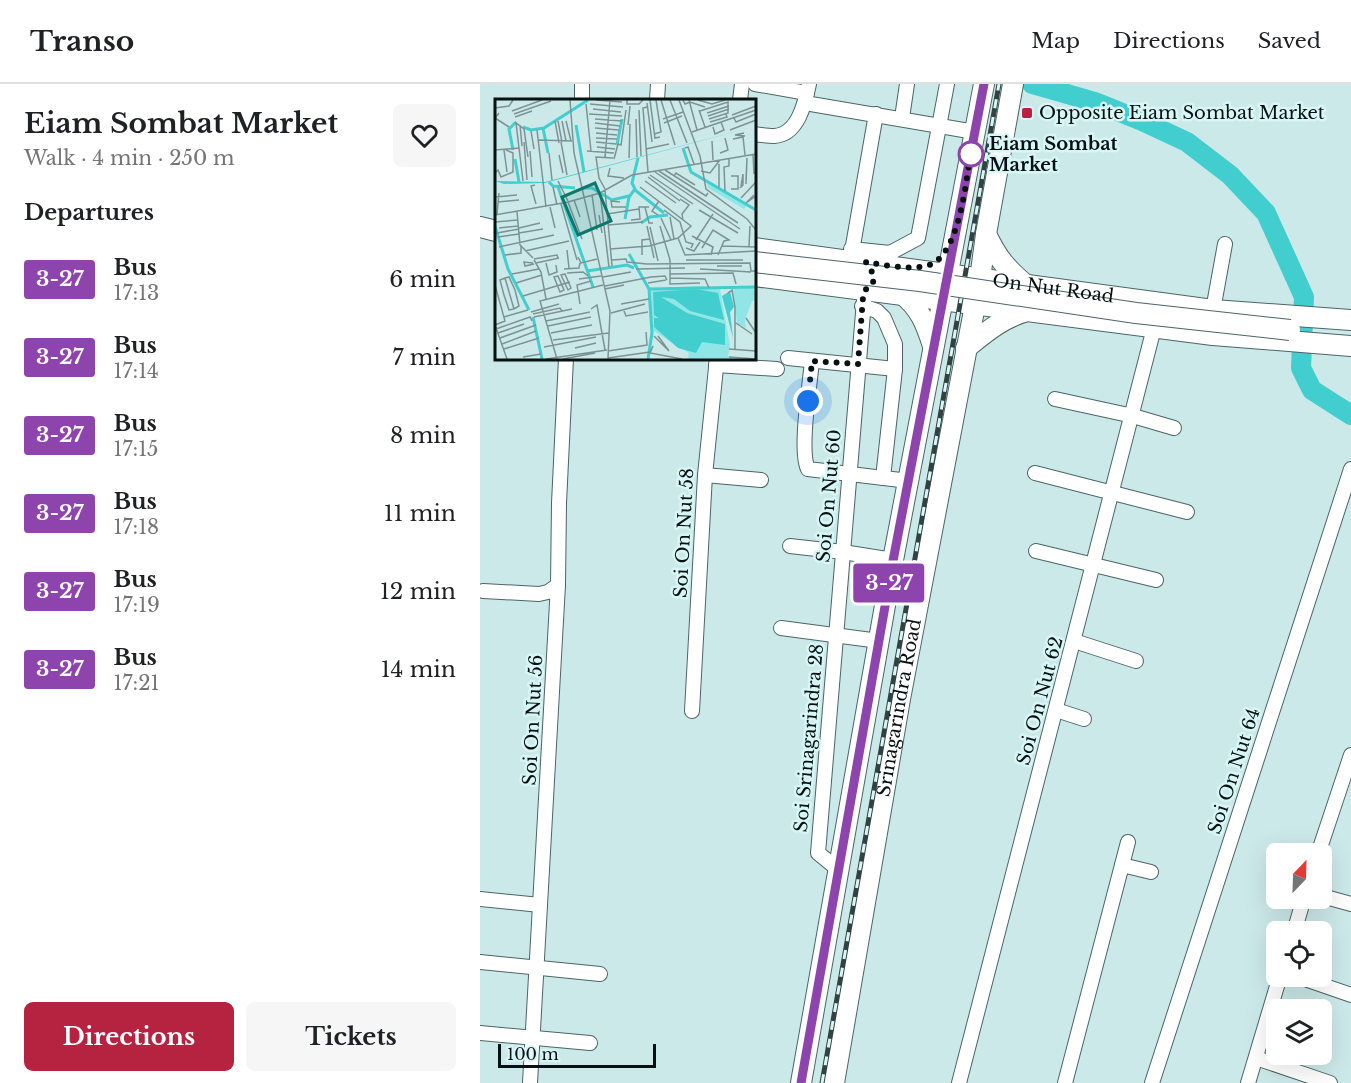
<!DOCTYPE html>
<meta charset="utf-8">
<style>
:root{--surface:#fff;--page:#f6f6f6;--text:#202124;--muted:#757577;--line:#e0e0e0;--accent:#b52341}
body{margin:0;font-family:"Libre Baskerville",serif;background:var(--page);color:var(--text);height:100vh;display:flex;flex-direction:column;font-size:22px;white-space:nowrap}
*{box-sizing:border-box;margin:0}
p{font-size:20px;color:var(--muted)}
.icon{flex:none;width:33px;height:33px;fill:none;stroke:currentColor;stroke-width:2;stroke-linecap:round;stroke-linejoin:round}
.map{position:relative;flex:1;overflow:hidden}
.sheet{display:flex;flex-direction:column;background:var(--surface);width:480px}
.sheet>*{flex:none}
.badge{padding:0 12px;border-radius:4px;font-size:21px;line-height:39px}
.needle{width:39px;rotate:23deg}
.tools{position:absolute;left:786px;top:759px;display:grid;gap:12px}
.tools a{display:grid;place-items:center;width:66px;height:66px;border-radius:9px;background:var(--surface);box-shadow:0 6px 24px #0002;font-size:30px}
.scale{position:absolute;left:18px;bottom:15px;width:158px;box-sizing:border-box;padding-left:6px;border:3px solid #071111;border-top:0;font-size:16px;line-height:21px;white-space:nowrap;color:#071111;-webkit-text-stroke:4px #d9f6f6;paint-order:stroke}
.you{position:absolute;width:30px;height:30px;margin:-15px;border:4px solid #fff;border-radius:50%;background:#1a73e8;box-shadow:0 0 0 9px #1a73e833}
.map>.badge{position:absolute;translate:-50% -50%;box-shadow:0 0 0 3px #fff}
h2{padding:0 24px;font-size:22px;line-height:54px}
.round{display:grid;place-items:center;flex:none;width:63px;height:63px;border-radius:9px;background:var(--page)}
.overview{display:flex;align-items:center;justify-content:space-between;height:102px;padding:0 24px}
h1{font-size:28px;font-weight:700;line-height:45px}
.primary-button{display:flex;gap:12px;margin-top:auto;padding:12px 24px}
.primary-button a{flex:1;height:69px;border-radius:9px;background:var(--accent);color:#fff;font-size:24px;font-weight:700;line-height:69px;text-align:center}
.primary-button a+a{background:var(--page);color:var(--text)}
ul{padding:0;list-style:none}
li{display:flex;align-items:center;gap:18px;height:78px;padding:0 24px}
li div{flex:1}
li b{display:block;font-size:22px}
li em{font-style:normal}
li .badge{min-width:66px;font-weight:700;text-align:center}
header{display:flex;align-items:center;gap:36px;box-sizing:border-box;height:84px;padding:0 30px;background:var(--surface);border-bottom:2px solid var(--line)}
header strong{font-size:28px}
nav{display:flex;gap:33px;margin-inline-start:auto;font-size:21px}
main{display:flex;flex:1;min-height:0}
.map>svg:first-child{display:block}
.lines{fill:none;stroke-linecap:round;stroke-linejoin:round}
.river{stroke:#42cecf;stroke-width:20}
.street-casing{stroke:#4b6565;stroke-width:16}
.primary-casing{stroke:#4b6565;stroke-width:22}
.street{stroke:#fff;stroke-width:14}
.primary{stroke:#fff;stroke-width:20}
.rail-casing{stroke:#324141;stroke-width:5}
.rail{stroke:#d9f6f6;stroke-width:3;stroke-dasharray:9;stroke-linecap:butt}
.primary-bridge-casing{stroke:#4b6565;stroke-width:22;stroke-linecap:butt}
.primary-bridge{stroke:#fff;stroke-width:20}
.line-casing{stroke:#fff;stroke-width:14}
.line{stroke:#8e44ad;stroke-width:9}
.walk{stroke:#071111;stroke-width:6;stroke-dasharray:0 10.8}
.poi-dot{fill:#b52341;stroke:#d9f6f6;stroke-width:2}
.stop-dot{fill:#fff;stroke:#8e44ad;stroke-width:3}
.labels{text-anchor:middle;stroke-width:5;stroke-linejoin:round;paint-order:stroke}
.poi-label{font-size:18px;fill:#071111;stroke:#d9f6f6;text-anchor:start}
.stop-label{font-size:18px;font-weight:bold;fill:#071111;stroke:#d9f6f6;text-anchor:start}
.street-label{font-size:18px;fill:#071111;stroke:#d9f6f6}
.inset-river{fill:none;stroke:#42cecf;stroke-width:3}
.inset-road{fill:none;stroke:#7d9393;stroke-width:1.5}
.view{fill:#0f766e;fill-opacity:0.15;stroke:#0f766e;stroke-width:3}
.inset-edge{fill:none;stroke:#071111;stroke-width:3}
</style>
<header>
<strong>Transo</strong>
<nav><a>Map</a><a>Directions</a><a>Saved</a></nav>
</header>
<main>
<section class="sheet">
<div class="overview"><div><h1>Eiam Sombat Market</h1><p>Walk · 4 min · 250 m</p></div><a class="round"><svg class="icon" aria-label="heart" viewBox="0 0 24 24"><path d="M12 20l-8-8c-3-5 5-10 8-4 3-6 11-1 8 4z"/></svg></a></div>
<h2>Departures</h2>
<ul>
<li><span class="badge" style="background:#8e44ad;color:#fff">3-27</span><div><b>Bus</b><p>17:13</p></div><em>6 min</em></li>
<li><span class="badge" style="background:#8e44ad;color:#fff">3-27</span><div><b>Bus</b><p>17:14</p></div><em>7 min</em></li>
<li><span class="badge" style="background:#8e44ad;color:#fff">3-27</span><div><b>Bus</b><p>17:15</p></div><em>8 min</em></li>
<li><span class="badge" style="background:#8e44ad;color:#fff">3-27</span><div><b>Bus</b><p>17:18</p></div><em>11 min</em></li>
<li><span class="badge" style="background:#8e44ad;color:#fff">3-27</span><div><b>Bus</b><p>17:19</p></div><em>12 min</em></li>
<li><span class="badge" style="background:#8e44ad;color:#fff">3-27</span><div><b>Bus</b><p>17:21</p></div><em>14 min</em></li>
</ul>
<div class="primary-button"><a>Directions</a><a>Tickets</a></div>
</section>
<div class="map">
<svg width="871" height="999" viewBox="0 0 871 999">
<rect width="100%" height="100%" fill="#cce9e9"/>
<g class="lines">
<polyline class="river" points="552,0 615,18 662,37 707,58 750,91 786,129 824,213 821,284 832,306 871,331"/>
<defs>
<g id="street">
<polyline points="275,0 327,9"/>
<polyline points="102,16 102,0"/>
<polyline points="177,16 178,0"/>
<polyline points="260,16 262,0"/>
<polyline points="325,19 495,48"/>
<polyline points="422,34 427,0"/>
<path d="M274,50C281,51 288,52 294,52C318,51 325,19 329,0"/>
<polyline points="371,165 410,169 438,154 467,0"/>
<polyline points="371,173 396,30"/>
<polyline points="382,222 397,227 404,234 415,260 415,285 403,394"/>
<polyline points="733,226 745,160"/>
<polyline points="308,274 415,285"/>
<path d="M332,277C330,300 319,367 328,385L429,397"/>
<polyline points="236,281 297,285"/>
<polyline points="575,315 653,332 694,344"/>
<polyline points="555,389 707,428"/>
<polyline points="225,391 281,396"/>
<polyline points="310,462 363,468 413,476"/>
<polyline points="556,467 676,496"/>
<polyline points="3,507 59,510 68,508 78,501"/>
<polyline points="301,544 399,557"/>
<polyline points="594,557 656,577"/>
<polyline points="576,626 604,635"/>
<polyline points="212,627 225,391 237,274"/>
<polyline points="838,770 871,671"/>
<polyline points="642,781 671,788"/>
<polyline points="360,787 338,769 385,205"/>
<polyline points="842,812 871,820"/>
<polyline points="0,815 60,821"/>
<polyline points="814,848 824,814"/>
<polyline points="0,878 120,890"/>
<polyline points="816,892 871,911"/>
<polyline points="0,949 110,959"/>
<polyline points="776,974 850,999"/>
<polyline points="50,999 78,501 79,419 86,274"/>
<polyline points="479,999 674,244"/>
<polyline points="585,999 648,758"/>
<polyline points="672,999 871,385"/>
<polyline points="768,999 800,892"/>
</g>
<g id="primary">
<polyline points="0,143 16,147"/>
<path d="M506,150C518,175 526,184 547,202"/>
<path id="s1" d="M274,164L733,226L871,236"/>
<polyline points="274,192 733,251 871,262"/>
<path d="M422,210C440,224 446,240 453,262"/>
<path d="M486,264C505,249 521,235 544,228"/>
<polyline points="321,999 413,476 504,0"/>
<path id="s2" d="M354,999L420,615L500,195L506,150L533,0"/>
</g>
</defs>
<use href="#street" class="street-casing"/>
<use href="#primary" class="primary-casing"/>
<use href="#street" class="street"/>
<use href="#primary" class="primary"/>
<defs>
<polyline id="rail" points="342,999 519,0"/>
</defs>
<use href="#rail" class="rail-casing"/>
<use href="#rail" class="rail"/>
<defs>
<polyline id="primary-bridge" points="274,178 440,197 656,229 810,246"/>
</defs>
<use href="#primary-bridge" class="primary-bridge-casing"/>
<use href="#primary-bridge" class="primary-bridge"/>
</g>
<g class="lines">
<defs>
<polyline id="line" points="321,999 413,477 504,0"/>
</defs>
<use href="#line" class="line-casing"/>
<use href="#line" class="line"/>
<path class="walk" d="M328,317L332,277L378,280L383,213L385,206L391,202L394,196L392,188L386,178C405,181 426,186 446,182C480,175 486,95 491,67V70"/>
</g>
<rect class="poi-dot" x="541" y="23" width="12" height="12" rx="3"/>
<circle class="stop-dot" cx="491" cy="70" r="12"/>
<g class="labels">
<g class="poi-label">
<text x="559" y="35">Opposite Eiam Sombat Market</text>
</g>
<g class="stop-label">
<text x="509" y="66">Eiam Sombat<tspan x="509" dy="21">Market</tspan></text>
</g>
<g class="street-label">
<text dy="6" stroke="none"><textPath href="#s1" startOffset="302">On Nut Road</textPath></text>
<text transform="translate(349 412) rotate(-85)" y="6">Soi On Nut 60</text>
<text transform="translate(204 449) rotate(-87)" y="6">Soi On Nut 58</text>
<text transform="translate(560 617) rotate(-75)" y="6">Soi On Nut 62</text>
<text dy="6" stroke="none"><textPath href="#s2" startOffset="381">Srinagarindra Road</textPath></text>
<text transform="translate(53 636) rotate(-87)" y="6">Soi On Nut 56</text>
<text transform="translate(329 654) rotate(-85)" y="6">Soi Srinagarindra 28</text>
<text transform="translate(754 687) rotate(-72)" y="6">Soi On Nut 64</text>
</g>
</g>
<g transform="translate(15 15)">
<rect width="261" height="261" fill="#cce9e9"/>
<path d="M212,82L252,106L249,110L213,89ZM205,187L225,190L235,246L233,257L250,260H193L194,254L157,231L153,247L156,231L154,190ZM254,189H261V201L257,202L250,221L251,229L242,224L238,190Z" fill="#90e6e6"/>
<path d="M261,27L50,84L9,85L0,82L50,83ZM201,190L223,194L229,221L195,212L179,200L166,198L192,214L230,225V246L207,243L201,254L183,249L159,228V219H164L197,242L159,216L158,193ZM235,192L239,208L235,213L238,239L227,197Z" fill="#42cecf"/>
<path class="inset-river" d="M81,26L89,73M28,28L36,31L49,29L93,1M48,29L53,54M122,46L127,20M188,49L196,73L261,111M18,51L14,30L21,23M20,60L24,83M54,83L58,87L80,89M63,88L98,188M88,89H97L117,101L134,97M140,91L169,114M130,120L134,98L140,90L137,84L143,59M146,124L155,118L173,116M0,127L13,170L34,211M134,155L154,190L157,234L153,260M92,172L132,166L139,169M154,190L261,188M38,218L47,260"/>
<path class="inset-road" d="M75,1L79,54L115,212L113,260M101,1L127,3M132,1V5H144L148,1M155,1L160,39L165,38M166,1L180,46M175,1L192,44M184,1L205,57L211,90L252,120L261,131M188,1L190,5L195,3L210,8M194,1L202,31M203,1L217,5L230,1M152,4L157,43M91,5L96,52M95,5L128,8M152,8L148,9L153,73M0,9L14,7L18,1M98,10L126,13M144,11L146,57M204,11L210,28M17,12L47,1M205,12L233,3V14L214,20M4,14L0,19L14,28M212,14L234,7M19,15L56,2M94,15L127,17M237,16L261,7M213,17L234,10M20,18L37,12M239,19L241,23L261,15M100,20L127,22M141,20L142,58M168,20L188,13M60,22L64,44M63,22L67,43M67,22L71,42M71,22L76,42M215,23L232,18L231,15M100,24L125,27M169,24L187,17M25,26L27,47M133,26L135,7M218,28L220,35L229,31L226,23M100,29L124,31M42,31L51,108M235,31L261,21M36,32L39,50M197,33L261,11M101,34L122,36M249,34L240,36L250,37M159,35L166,33L161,1M101,39L122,40M238,40L248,38L250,56M44,41L77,42M217,42L218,61M29,43L32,81M66,43L72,76M101,43L121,45M102,48L120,50M190,49L193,48L199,65M151,50L174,45M0,51L24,49M9,51L12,73M35,52L37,78M92,52L119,54M54,54L57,81M225,54L233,51L230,39M258,55L259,75M64,56L68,74M110,58L115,1M134,59L135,25M119,60L123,45L126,46L131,11M224,65V88M115,69L113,77L129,79M170,71L211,97L213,94M164,72L243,124M206,72L215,74L225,61M160,73L245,130M0,74L3,71L6,78L18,73V54L11,51M155,76L198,105M179,77L181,74L200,86M153,78L185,102M251,81L252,59L251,85M28,82L21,24L29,30L33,58M63,82L73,102M150,82L181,104M40,86L36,87L41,105M58,88L62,106M245,89L248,86V75L246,87M110,90L104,79L101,58L118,59M236,90H243V77H236M110,91L117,167M230,92L229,68L234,67V60M105,94L114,168M97,96L102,131M259,96L251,104L261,97M0,98L22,96M246,99L261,83M185,100L194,106L187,115L188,121M79,101L85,118M3,103L24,101M73,103L87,140M125,103L116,102L117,108H131M66,105L82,161M55,108L60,129M150,108L154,124H158M169,111L185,123L191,143L198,145L196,149M204,111L243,134M22,113L25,146L38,159M2,115L4,94M112,115L144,110M0,116L73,103L105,94L137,76L261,55M104,116L107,134M163,116L157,112L164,102M175,118L179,140M166,119L176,141M136,121L145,120L144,108H154M0,123L23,121M113,126L148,123M152,127L159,159M165,127L175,161V185L205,184M155,128L163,162M4,129L23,127M24,129L45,124M2,134L24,130M24,134L48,130M197,137L218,148L216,156M3,138L24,135M183,139L190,156L261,152M201,141L218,115M227,147L261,148V140M254,147L255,127M4,148L59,136M191,149L199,152L205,143M207,149L218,131L234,141L229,142L223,156M115,150L154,147L183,139L196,127L145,88M72,151L74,169M30,152L74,142M10,156L26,154V146M147,156V141L155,140M83,158L86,164L102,160M39,160L62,156L63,159M39,161L46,173L51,200M117,161L131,160L132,163L152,165L255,164L256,172H261M191,161H248M38,164L29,163L30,167L39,165M41,164L64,159M51,164L54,176L62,173L61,166M222,167H247M69,170L84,169L85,164M141,170L190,169M205,170L256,173M72,174L88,173L93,177M17,175L44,170M70,175L76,189L73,191L66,176ZM175,175L238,174L241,185M63,177L69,191L65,193L59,178ZM108,178L136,173M10,179L5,181L9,196L14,211L19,210M10,179L14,178L20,191L24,207L19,210M10,179L19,210M175,179L210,180L214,189M84,180L106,177M21,184L47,176M153,184L171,181M0,186L10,222L0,226L12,260M110,187L156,178L170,177L172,181M110,190L129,186M233,194L237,191L240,208V251M28,197L75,183M85,205L82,186L96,182M126,205L154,200M96,210L102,206L110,251M129,212L131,217L153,213M36,213L64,205M116,214L150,205M38,215L65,209L67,212M9,218L33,211M39,218L77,210M251,219L261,234M51,222L95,213M241,224L257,235M53,227L96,218M1,230L35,218L37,222M3,234L29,225M56,234L97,226M159,237L174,252L163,237M5,239L41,226M58,241L114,234M7,245L41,232M158,247L155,254L187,260M49,248L101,238M80,249L101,244M9,250L44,239M234,250L261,252M113,252L152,246L151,233M28,258L46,255M234,258L261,260M113,259L155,253M51,260L112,251M62,260L45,202L108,186M68,260L100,254"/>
<path class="view" d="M100,84L116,122L83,136L67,98Z"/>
<rect width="261" height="261" class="inset-edge"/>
</g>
</svg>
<div class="tools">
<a><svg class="needle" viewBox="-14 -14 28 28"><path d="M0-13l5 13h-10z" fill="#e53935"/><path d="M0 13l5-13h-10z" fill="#757577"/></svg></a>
<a><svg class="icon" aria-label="locate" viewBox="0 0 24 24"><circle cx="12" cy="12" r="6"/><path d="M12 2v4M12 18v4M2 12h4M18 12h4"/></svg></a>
<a><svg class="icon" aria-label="layers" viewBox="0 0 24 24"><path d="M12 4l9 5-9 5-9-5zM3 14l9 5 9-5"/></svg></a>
</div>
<div class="scale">100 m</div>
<div class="you" style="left:328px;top:317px"></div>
<b class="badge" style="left:409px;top:499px;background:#8e44ad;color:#fff">3-27</b>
</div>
</main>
